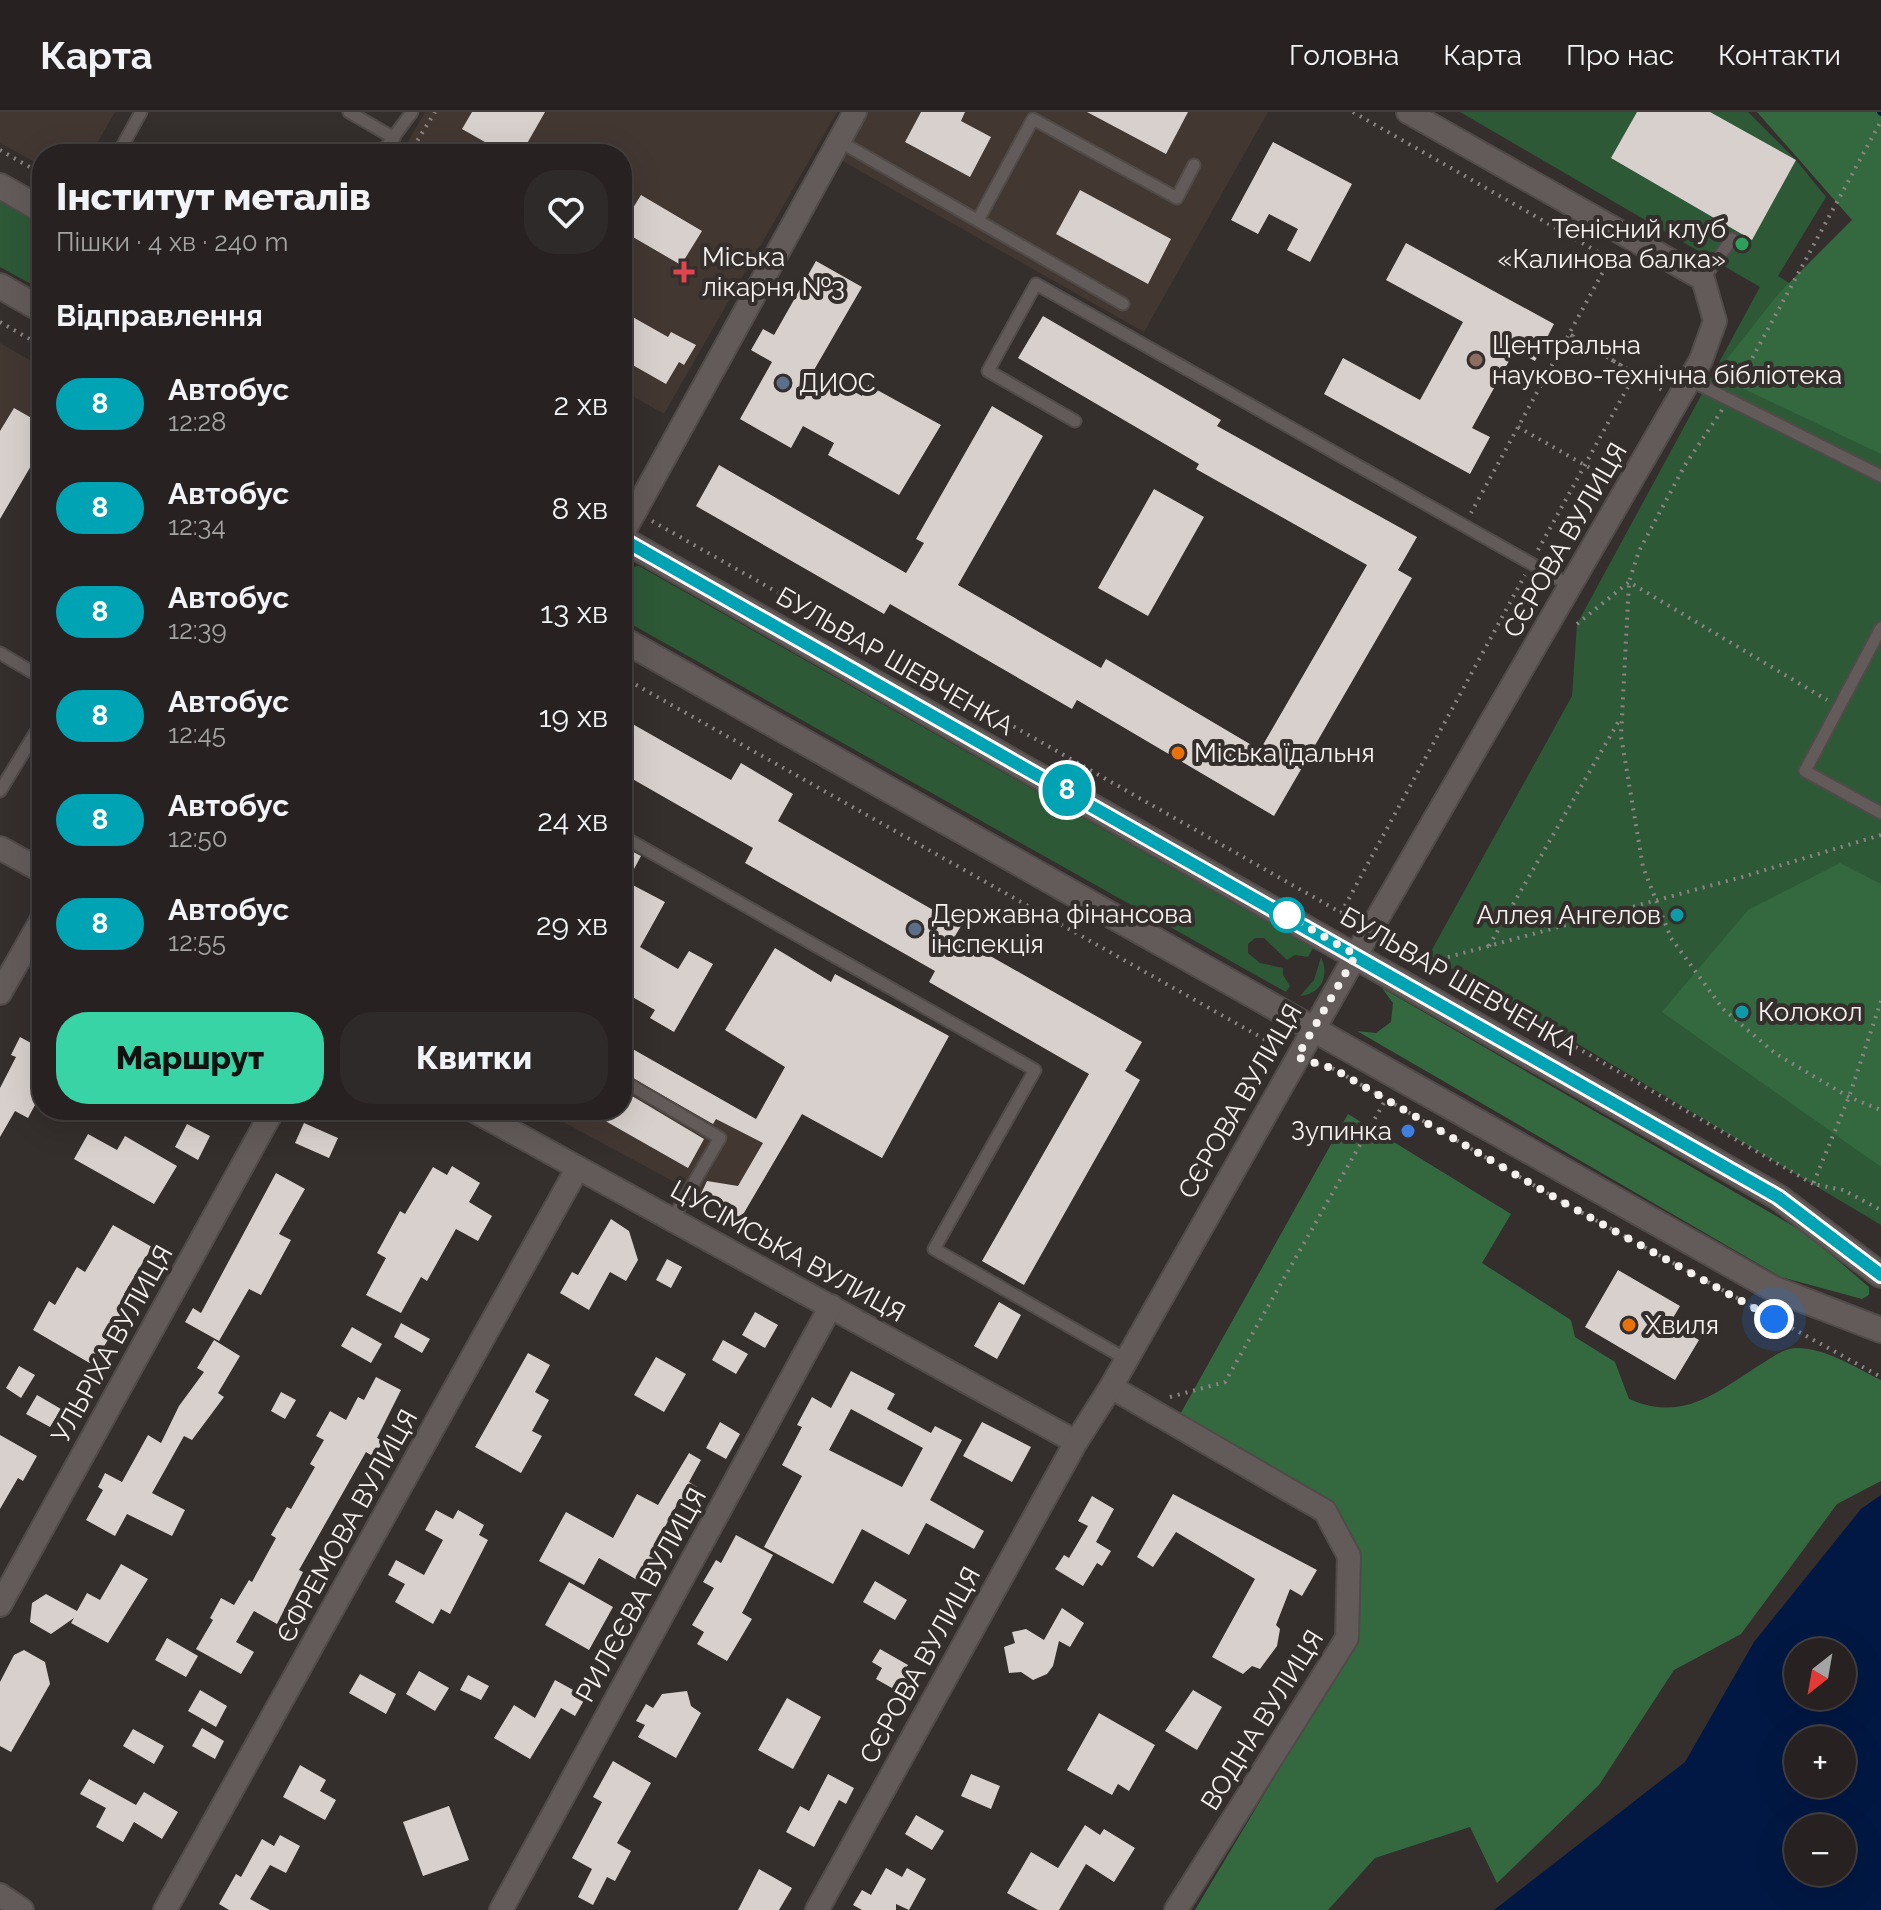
<!DOCTYPE html>
<html lang="uk">
<meta charset="utf-8">
<style>
:root{--surface:#272221;--page:#2f2a2a;--text:#f1f3f6;--muted:#a4a4a5;--line:#433f3f;--accent:#39d4a5}
body{margin:0;font-family:Raleway,sans-serif;background:var(--page);color:var(--text);height:100vh;display:flex;flex-direction:column;font-size:30px;white-space:nowrap}
*{box-sizing:border-box;margin:0}
p{font-size:26px;color:var(--muted)}
.icon{flex:none;width:44px;height:44px;fill:none;stroke:currentColor;stroke-width:2;stroke-linecap:round;stroke-linejoin:round}
.map{position:relative;flex:1;overflow:hidden}
.details{position:absolute;left:32px;top:32px;width:600px;height:976px;display:flex;flex-direction:column;background:var(--surface);border-radius:32px;box-shadow:0 8px 32px #0002,0 0 0 2px var(--line)}
.details>*{flex:none}
.badge{padding:0 16px;border-radius:26px;font-size:28px;line-height:52px}
.needle{width:52px;rotate:211deg}
.controls{position:absolute;left:1784px;top:1526px;display:grid;gap:16px}
.controls a{display:grid;place-items:center;width:72px;height:72px;border-radius:50%;background:var(--surface);box-shadow:0 8px 32px #0002,0 0 0 2px var(--line);font-size:40px}
.you{position:absolute;width:40px;height:40px;margin:-20px;border:6px solid #fff;border-radius:50%;background:#1a73e8;box-shadow:0 0 0 12px #1a73e833}
.map>.badge{position:absolute;translate:-50% -50%;box-shadow:0 0 0 4px #fff}
h2{padding:0 24px;font-size:30px;line-height:72px}
.round{display:grid;place-items:center;flex:none;width:84px;height:84px;border-radius:32px;background:var(--page)}
.summary{display:flex;align-items:center;justify-content:space-between;height:136px;padding:0 24px}
h1{font-size:38px;font-weight:800;line-height:60px}
.button{display:flex;gap:16px;margin-top:auto;padding:16px 24px}
.button a{flex:1;height:92px;border-radius:32px;background:var(--accent);color:#111;font-size:32px;font-weight:800;line-height:92px;text-align:center}
.button a+a{background:var(--page);color:var(--text)}
ul{padding:0;list-style:none}
li{display:flex;align-items:center;gap:24px;height:104px;padding:0 24px}
li div{flex:1}
li b{display:block;font-size:30px}
li em{font-style:normal}
li .badge{min-width:88px;font-weight:700;text-align:center}
header{display:flex;align-items:center;gap:48px;box-sizing:border-box;height:112px;padding:0 40px;background:var(--surface);border-bottom:2px solid var(--line)}
header strong{font-size:38px}
nav{display:flex;gap:44px;margin-inline-start:auto;font-size:28px}
.map>svg:first-child{display:block}
.built{fill:#433732}
.green{fill:#2d5937}
.forest{fill:#346940}
.water{fill:#001843;fill-rule:evenodd}
.lines{fill:none;stroke-linecap:round;stroke-linejoin:round}
.stream{stroke:#001843;stroke-width:6}
.building{fill:#d8d0cd;fill-rule:evenodd}
.lane-casing{stroke:#504b49;stroke-width:15}
.street-casing{stroke:#504b49;stroke-width:26}
.secondary-casing{stroke:#504b49;stroke-width:28}
.path{stroke:#8a8583;stroke-width:4;stroke-dasharray:2 6;stroke-linecap:butt}
.lane{stroke:#625b59;stroke-width:11}
.street{stroke:#625b59;stroke-width:22}
.secondary{stroke:#625b59;stroke-width:24}
.line-casing{stroke:#fff;stroke-width:18}
.line{stroke:#00a3b4;stroke-width:12}
.walk{stroke:#f5f1ef;stroke-width:8;stroke-dasharray:0 14.4}
.leisure-dot{fill:#2e9e5b;stroke:#342e2c;stroke-width:3}
.health-dot{fill:#e0444e;stroke:#342e2c;stroke-width:3}
.education-dot{fill:#8d6e63;stroke:#342e2c;stroke-width:3}
.service-dot{fill:#5c6f8a;stroke:#342e2c;stroke-width:3}
.food-dot{fill:#e8710a;stroke:#342e2c;stroke-width:3}
.stop-dot{fill:#fff;stroke:#00a3b4;stroke-width:4}
.culture-dot{fill:#0f9aa8;stroke:#342e2c;stroke-width:3}
.shop-dot{fill:#3f7fe0;stroke:#342e2c;stroke-width:3}
.labels{text-anchor:middle;stroke-width:8;stroke-linejoin:round;paint-order:stroke}
.poi-label{font-size:26px;fill:#f5f1ef;stroke:#342e2c;text-anchor:start}
.street-label{font-size:26px;fill:#f5f1ef;stroke:#342e2c}
</style>
<header>
<strong>Карта</strong>
<nav><a>Головна</a><a>Карта</a><a>Про нас</a><a>Контакти</a></nav>
</header>
<div class="map">
<svg width="1881" height="1798" viewBox="0 0 1881 1798">
<rect width="100%" height="100%" fill="#342e2c"/>
<g class="built">
<polygon points="0,0 115,0 91,42 42,42 42,54 0,31"/>
<polygon points="425,0 837,0 664,302 622,278 622,42 401,42"/>
<polygon points="858,0 1268,0 1144,220 832,43"/>
<polygon points="0,231 42,255 42,330 0,402"/>
<polygon points="622,931 788,1026 741,1106 541,998 622,998"/>
</g>
<g class="green">
<polygon points="1460,0 1748,0 1796,48 1826,85 1778,164 1881,228 1881,1113 1429,843 1572,584 1577,512 1760,175"/>
<polygon points="0,89 42,113 42,178 0,155"/>
<polygon points="639,454 1313,836 1308,845 1295,843 1287,848 1264,826 1255,826 1248,832 1248,841 1260,851 1283,856 1283,863 1290,874 1286,880 622,507 622,457"/>
<path d="M1321,845C1330,864 1321,882 1300,884L1314,868Z"/>
</g>
<g class="forest">
<polygon points="1757,0 1881,0 1881,342 1738,274 1727,247 1779,181 1852,108"/>
<polygon points="1840,751 1881,772 1881,1055 1662,900 1748,798"/>
<polygon points="1382,876 1807,1122 1869,1175 1869,1183 1862,1187 1781,1165 1357,919 1376,921 1391,910 1393,891"/>
<path d="M1348,1002L1511,1102L1482,1151L1571,1208L1575,1225L1615,1250L1629,1287C1684,1311 1716,1280 1763,1251C1773,1245 1784,1236 1796,1236C1826,1236 1854,1255 1881,1268V1369L1837,1392L1741,1522L1674,1558L1599,1673L1497,1771L1470,1715L1375,1746L1328,1798H1195L1357,1527L1332,1395L1178,1306Z"/>
</g>
<path class="water" d="M1881,1383V1798H1494L1685,1650L1754,1530L1861,1397ZM1798,1540H1842V1584H1798ZM1798,1628H1842V1672H1798ZM1798,1716H1842V1760H1798Z"/>
<g class="lines">
<polyline class="stream" points="1880,0 1881,1"/>
</g>
<g class="building">
<polygon points="472,0 545,0 521,42 506,42 462,17"/>
<polygon points="921,0 965,0 961,9 991,25 970,65 905,30"/>
<polygon points="1087,0 1188,0 1166,42"/>
<polygon points="1637,0 1710,0 1796,48 1752,128 1611,46"/>
<polygon points="1273,30 1352,72 1310,150 1287,138 1298,117 1269,102 1258,122 1231,108"/>
<polygon points="1080,78 1171,127 1148,172 1056,122"/>
<polygon points="641,83 702,119 681,153 626,121 623,112"/>
<polygon points="1406,131 1554,212 1535,249 1515,238 1472,316 1490,325 1470,362 1324,282 1343,246 1420,288 1463,210 1386,168"/>
<polygon points="816,149 862,175 814,258 862,284 868,273 941,313 899,383 828,343 834,331 803,314 791,336 740,307 772,250 751,238 763,217 774,223"/>
<polygon points="622,199 668,225 671,220 696,233 684,253 679,250 666,272 622,247"/>
<polygon points="1043,204 1221,308 1217,314 1417,425 1398,458 1412,466 1274,704 1077,588 1072,597 890,492 884,502 696,394 719,353 906,461 924,431 916,427 992,294 1043,324 958,473 1101,556 1106,547 1260,638 1367,453 1196,357 1199,352 1018,246"/>
<polygon points="14,296 42,312 42,335 0,407 0,319"/>
<polygon points="1154,377 1204,405 1148,504 1098,476"/>
<polygon points="622,606 731,668 741,651 793,682 778,709 961,814 955,824 1142,930 1125,959 1140,968 1024,1173 982,1149 1089,962 929,870 935,859 745,751 753,736 622,661"/>
<polygon points="622,734 641,744 627,770 665,790 640,835 678,857 689,839 713,852 674,920 650,906 655,898 622,879"/>
<polygon points="775,836 831,870 835,862 949,924 882,1046 802,1002 741,1106 700,1084 707,1069 738,1074 763,1031 716,1007 713,1012 622,960 622,931 756,1007 785,955 725,918"/>
<polygon points="20,925 42,937 31,963 42,969 42,980 28,1006 15,999 0,1025 0,976 16,945 11,943"/>
<polygon points="622,978 704,1027 688,1056 586,998 622,998"/>
<polygon points="304,1011 338,1026 329,1046 295,1031"/>
<polygon points="187,1012 210,1024 198,1048 175,1035"/>
<polygon points="88,1022 117,1038 125,1024 177,1054 154,1092 74,1047"/>
<polygon points="452,1054 480,1071 469,1090 492,1104 478,1129 456,1117 427,1169 421,1165 401,1201 366,1183 386,1146 377,1141 400,1099 405,1102 433,1055 447,1063"/>
<polygon points="276,1061 305,1077 279,1122 291,1128 261,1183 249,1177 219,1229 185,1210 193,1196 201,1201"/>
<polygon points="611,1107 629,1119 638,1148 626,1169 610,1160 589,1198 560,1181 572,1160 578,1163"/>
<polygon points="113,1113 152,1135 124,1182 132,1187 93,1253 33,1218 49,1189 55,1193 77,1155 85,1160"/>
<polygon points="667,1147 682,1155 671,1176 656,1168"/>
<polygon points="1618,1158 1680,1194 1670,1211 1699,1228 1675,1268 1585,1215"/>
<polygon points="999,1190 1021,1203 997,1247 974,1234"/>
<polygon points="755,1200 778,1213 765,1236 742,1223"/>
<polygon points="401,1211 430,1227 422,1241 394,1225"/>
<polygon points="352,1215 382,1232 371,1251 341,1234"/>
<polygon points="214,1228 240,1244 218,1281 224,1285 192,1328 184,1324 152,1381 185,1398 172,1424 127,1402 115,1424 86,1408 103,1378 98,1375 105,1361 122,1370 148,1323 161,1331 179,1294 204,1260 197,1256"/>
<polygon points="723,1228 748,1242 736,1262 712,1248"/>
<polygon points="528,1241 550,1253 535,1280 549,1288 532,1319 542,1324 521,1361 475,1335"/>
<polygon points="656,1245 686,1262 664,1300 634,1283"/>
<polygon points="19,1254 35,1263 21,1286 6,1276"/>
<path d="M851,1259L895,1282L887,1297L931,1321L935,1314L962,1328L930,1388L984,1419L974,1437L926,1411L909,1443L862,1417L833,1472L764,1435L802,1364L782,1353L802,1315L797,1313L812,1285L831,1296ZM851,1297L923,1336L902,1375L829,1338Z"/>
<polygon points="376,1265 401,1278 377,1326 383,1329 374,1345 366,1340 299,1458 303,1460 277,1512 254,1499 236,1530 254,1540 241,1562 196,1537 213,1508 210,1506 221,1486 234,1493 249,1468 252,1470 276,1426 271,1423 287,1395 291,1397 315,1355 310,1352 324,1328 316,1324 330,1299 346,1308 358,1285 364,1288"/>
<polygon points="281,1280 296,1288 285,1307 271,1299"/>
<polygon points="37,1283 61,1297 50,1315 26,1302"/>
<polygon points="720,1310 740,1322 726,1347 706,1336"/>
<polygon points="982,1310 1031,1335 1012,1370 963,1344"/>
<polygon points="0,1323 37,1344 23,1369 18,1366 0,1397"/>
<polygon points="689,1341 701,1348 689,1370 697,1375 688,1392 680,1387 649,1444 664,1453 651,1476 599,1446 584,1473 539,1449 566,1400 613,1426 637,1382 658,1393"/>
<polygon points="1173,1382 1317,1458 1302,1484 1290,1477 1276,1513 1280,1517 1277,1534 1260,1557 1252,1554 1243,1562 1212,1545 1255,1467 1176,1420 1153,1455 1137,1445"/>
<polygon points="1092,1384 1114,1397 1096,1430 1111,1439 1102,1454 1097,1451 1083,1474 1055,1457 1064,1443 1069,1446 1088,1414 1078,1409"/>
<polygon points="436,1398 453,1407 458,1398 484,1413 479,1423 488,1428 450,1502 441,1497 433,1512 395,1490 405,1472 388,1463 396,1448 424,1463 443,1428 425,1418"/>
<polygon points="736,1423 773,1443 742,1501 752,1507 727,1549 697,1532 704,1520 692,1513 714,1476 703,1470 716,1448 721,1451"/>
<polygon points="121,1452 148,1467 108,1531 71,1511 74,1506 51,1522 30,1510 32,1491 46,1482 77,1499 87,1481 100,1488"/>
<polygon points="875,1469 907,1488 895,1508 863,1490"/>
<polygon points="569,1470 613,1495 589,1538 545,1513"/>
<polygon points="1062,1496 1084,1511 1070,1535 1059,1529 1053,1554 1047,1562 1033,1568 1021,1560 1009,1561 1004,1535 1015,1531 1012,1520 1026,1517 1044,1528"/>
<polygon points="167,1526 198,1544 186,1565 155,1548"/>
<polygon points="880,1537 908,1553 903,1561 908,1564 899,1580 876,1567 882,1556 872,1550"/>
<polygon points="24,1538 45,1550 50,1572 11,1640 0,1634 0,1570 14,1543"/>
<polygon points="419,1559 449,1576 435,1599 406,1582"/>
<polygon points="360,1562 396,1582 386,1602 349,1581"/>
<polygon points="468,1563 489,1574 481,1588 460,1578"/>
<polygon points="555,1568 586,1585 575,1604 561,1596 530,1647 494,1626 514,1593 535,1606"/>
<polygon points="200,1578 227,1594 216,1615 188,1599"/>
<polygon points="1193,1578 1222,1595 1197,1638 1165,1619"/>
<polygon points="687,1579 691,1594 701,1601 676,1646 638,1625 645,1613 636,1609 646,1592 653,1596 662,1582"/>
<polygon points="787,1586 821,1605 793,1657 758,1638"/>
<polygon points="1099,1601 1155,1633 1129,1679 1118,1672 1112,1683 1067,1658"/>
<polygon points="202,1616 224,1629 215,1647 192,1634"/>
<polygon points="133,1617 164,1634 154,1652 123,1634"/>
<polygon points="613,1649 651,1671 617,1731 631,1739 615,1769 607,1765 593,1793 578,1785 592,1757 572,1746 602,1690 593,1685"/>
<polygon points="300,1653 326,1668 320,1679 336,1688 325,1708 283,1685"/>
<polygon points="828,1662 854,1676 846,1692 839,1688 814,1735 786,1720 800,1694 809,1699"/>
<polygon points="971,1662 1000,1674 991,1697 961,1684"/>
<polygon points="89,1667 136,1693 144,1680 178,1700 162,1727 134,1710 123,1730 96,1715 106,1696 80,1682"/>
<polygon points="449,1694 469,1748 423,1764 403,1710"/>
<polygon points="916,1703 944,1719 932,1738 905,1722"/>
<polygon points="1085,1713 1100,1723 1104,1717 1135,1736 1114,1770 1086,1752 1059,1798 1038,1798 1007,1781 1031,1740 1058,1756"/>
<polygon points="280,1723 300,1734 286,1761 270,1753 250,1787 270,1798 229,1798 219,1792 236,1762 241,1765 262,1727 274,1734"/>
<polygon points="886,1756 902,1765 907,1756 926,1767 909,1798 896,1792 896,1798 862,1798 853,1793 862,1778 871,1783"/>
<polygon points="759,1757 792,1776 779,1798 738,1798"/>
</g>
<g class="lines">
<defs>
<g id="lane">
<polyline points="349,0 394,26"/>
<polyline points="839,29 1123,192"/>
<polyline points="118,42 141,0"/>
<polyline points="381,42 412,0"/>
<polyline points="978,108 1033,7 1177,86 1194,53"/>
<polyline points="1703,167 1732,127"/>
<polyline points="1690,268 1881,364"/>
<polyline points="1075,309 988,259 1036,172 1571,474"/>
<polyline points="1881,516 1805,659 1881,701"/>
<polyline points="0,541 42,566"/>
<polyline points="0,679 42,610"/>
<polyline points="622,724 1035,958 934,1137 1126,1247"/>
<polyline points="622,968 720,1026 672,1108"/>
</g>
<g id="street">
<polyline points="622,423 855,0"/>
<polyline points="0,736 42,759"/>
<polyline points="0,881 42,807"/>
<polyline points="473,998 1076,1330"/>
<polyline points="1111,1275 1325,1399 1349,1444 1347,1526 1176,1798"/>
<polyline points="0,1493 273,998"/>
<polyline points="0,1783 22,1798"/>
<polyline points="165,1798 577,1057"/>
<polyline points="501,1798 831,1194"/>
<polyline points="817,1798 1076,1330 1111,1275 1356,843 1701,248 1715,209 1703,167 1408,0"/>
</g>
<g id="secondary">
<polyline points="0,74 42,98"/>
<polyline points="0,174 42,198"/>
<polyline points="622,427 1778,1085 1881,1163"/>
<polyline points="622,527 1772,1176 1881,1218"/>
</g>
</defs>
<use href="#lane" class="lane-casing"/>
<use href="#street" class="street-casing"/>
<use href="#secondary" class="secondary-casing"/>
<g class="path">
<polyline points="1353,0 1610,147 1471,401"/>
<polyline points="0,38 42,62"/>
<polyline points="409,42 435,0"/>
<polyline points="0,210 42,234"/>
<polyline points="1737,274 1881,9"/>
<polyline points="1722,298 1685,353 1639,439 1629,470 1621,624 1643,755 1671,826 1723,897 1776,942 1849,985 1881,998"/>
<polyline points="1518,315 1611,368"/>
<polyline points="652,409 1354,808"/>
<polyline points="1538,438 1635,262 1569,222 1662,278"/>
<polyline points="1577,512 1629,470 1827,588"/>
<polyline points="622,565 1280,936"/>
<polyline points="1341,801 1525,463"/>
<polyline points="1389,828 1425,848"/>
<polyline points="1489,834 1620,607"/>
<polyline points="1881,889 1849,985 1813,1072 1843,1078 1881,1098"/>
<polyline points="1317,952 1334,957 1566,1092 1881,1265"/>
<polyline points="1813,1072 1425,848 1430,850 1742,765 1881,723"/>
<polyline points="1170,1285 1225,1270 1386,987"/>
</g>
<use href="#lane" class="lane"/>
<use href="#street" class="street"/>
<use href="#secondary" class="secondary"/>
</g>
<g class="lines">
<defs>
<polyline id="line" points="622,427 1778,1085 1881,1163"/>
</defs>
<use href="#line" class="line-casing"/>
<use href="#line" class="line"/>
<polyline class="walk" points="1287,803 1356,843 1297,945 1334,957 1566,1092 1774,1207"/>
</g>
<circle class="leisure-dot" cx="1742" cy="132" r="8"/>
<path class="health-dot" d="M680 148h8v8h8v8h-8v8h-8v-8h-8v-8h8z"/>
<circle class="education-dot" cx="1476" cy="248" r="8"/>
<g class="service-dot">
<circle cx="783" cy="271" r="8"/>
<circle cx="915" cy="817" r="8"/>
</g>
<g class="food-dot">
<circle cx="1178" cy="641" r="8"/>
<circle cx="1629" cy="1213" r="8"/>
</g>
<circle class="stop-dot" cx="1287" cy="803" r="16"/>
<g class="culture-dot">
<circle cx="1677" cy="803" r="8"/>
<circle cx="1742" cy="900" r="8"/>
</g>
<circle class="shop-dot" cx="1408" cy="1019" r="8"/>
<g class="labels">
<g class="poi-label">
<text x="1726" y="126" text-anchor="end">Тенісний клуб<tspan x="1726" dy="30">«Калинова балка»</tspan></text>
<text x="702" y="154">Міська<tspan x="702" dy="30">лікарня №3</tspan></text>
<text x="1492" y="242">Центральна<tspan x="1492" dy="30">науково-технічна бібліотека</tspan></text>
<text x="799" y="280">ДИОС</text>
<text x="1194" y="650">Міська їдальня</text>
<text x="931" y="811">Державна фінансова<tspan x="931" dy="30">інспекція</tspan></text>
<text x="1661" y="812" text-anchor="end">Аллея Ангелов</text>
<text x="1758" y="909">Колокол</text>
<text x="1392" y="1028" text-anchor="end">Зупинка</text>
<text x="1645" y="1222">Хвиля</text>
</g>
<g class="street-label">
<text transform="translate(1565 428) rotate(-60)" y="9">СЄРОВА ВУЛИЦЯ</text>
<text transform="translate(895 549) rotate(30)" y="9">БУЛЬВАР ШЕВЧЕНКА</text>
<text transform="translate(1459 869) rotate(30)" y="9">БУЛЬВАР ШЕВЧЕНКА</text>
<text transform="translate(1240 989) rotate(-60)" y="9">СЄРОВА ВУЛИЦЯ</text>
<text transform="translate(788 1139) rotate(29)" y="9">ЦУСІМСЬКА ВУЛИЦЯ</text>
<text transform="translate(112 1232) rotate(-61)" y="9">УЛЬРІХА ВУЛИЦЯ</text>
<text transform="translate(347 1414) rotate(-61)" y="9">ЄФРЕМОВА ВУЛИЦЯ</text>
<text transform="translate(641 1483) rotate(-61)" y="9">РИЛЄЄВА ВУЛИЦЯ</text>
<text transform="translate(920 1553) rotate(-61)" y="9">СЄРОВА ВУЛИЦЯ</text>
<text transform="translate(1262 1608) rotate(-58)" y="9">ВОДНА ВУЛИЦЯ</text>
</g>
</g>
</svg>
<div class="controls">
<a><svg class="needle" viewBox="-14 -14 28 28"><path d="M0-13l5 13h-10z" fill="#e53935"/><path d="M0 13l5-13h-10z" fill="#a4a4a5"/></svg></a>
<a>+</a>
<a>−</a>
</div>
<div class="you" style="left:1774px;top:1207px"></div>
<b class="badge" style="left:1067px;top:678px;background:#00a3b4;color:#fff">8</b>
<section class="details">
<div class="summary"><div><h1>Інститут металів</h1><p>Пішки · 4 хв · 240 m</p></div><a class="round"><svg class="icon" aria-label="heart" viewBox="0 0 24 24"><path d="M12 20l-8-8c-3-5 5-10 8-4 3-6 11-1 8 4z"/></svg></a></div>
<h2>Відправлення</h2>
<ul>
<li><span class="badge" style="background:#00a3b4;color:#fff">8</span><div><b>Автобус</b><p>12:28</p></div><em>2 хв</em></li>
<li><span class="badge" style="background:#00a3b4;color:#fff">8</span><div><b>Автобус</b><p>12:34</p></div><em>8 хв</em></li>
<li><span class="badge" style="background:#00a3b4;color:#fff">8</span><div><b>Автобус</b><p>12:39</p></div><em>13 хв</em></li>
<li><span class="badge" style="background:#00a3b4;color:#fff">8</span><div><b>Автобус</b><p>12:45</p></div><em>19 хв</em></li>
<li><span class="badge" style="background:#00a3b4;color:#fff">8</span><div><b>Автобус</b><p>12:50</p></div><em>24 хв</em></li>
<li><span class="badge" style="background:#00a3b4;color:#fff">8</span><div><b>Автобус</b><p>12:55</p></div><em>29 хв</em></li>
</ul>
<div class="button"><a>Маршрут</a><a>Квитки</a></div>
</section>
</div>
